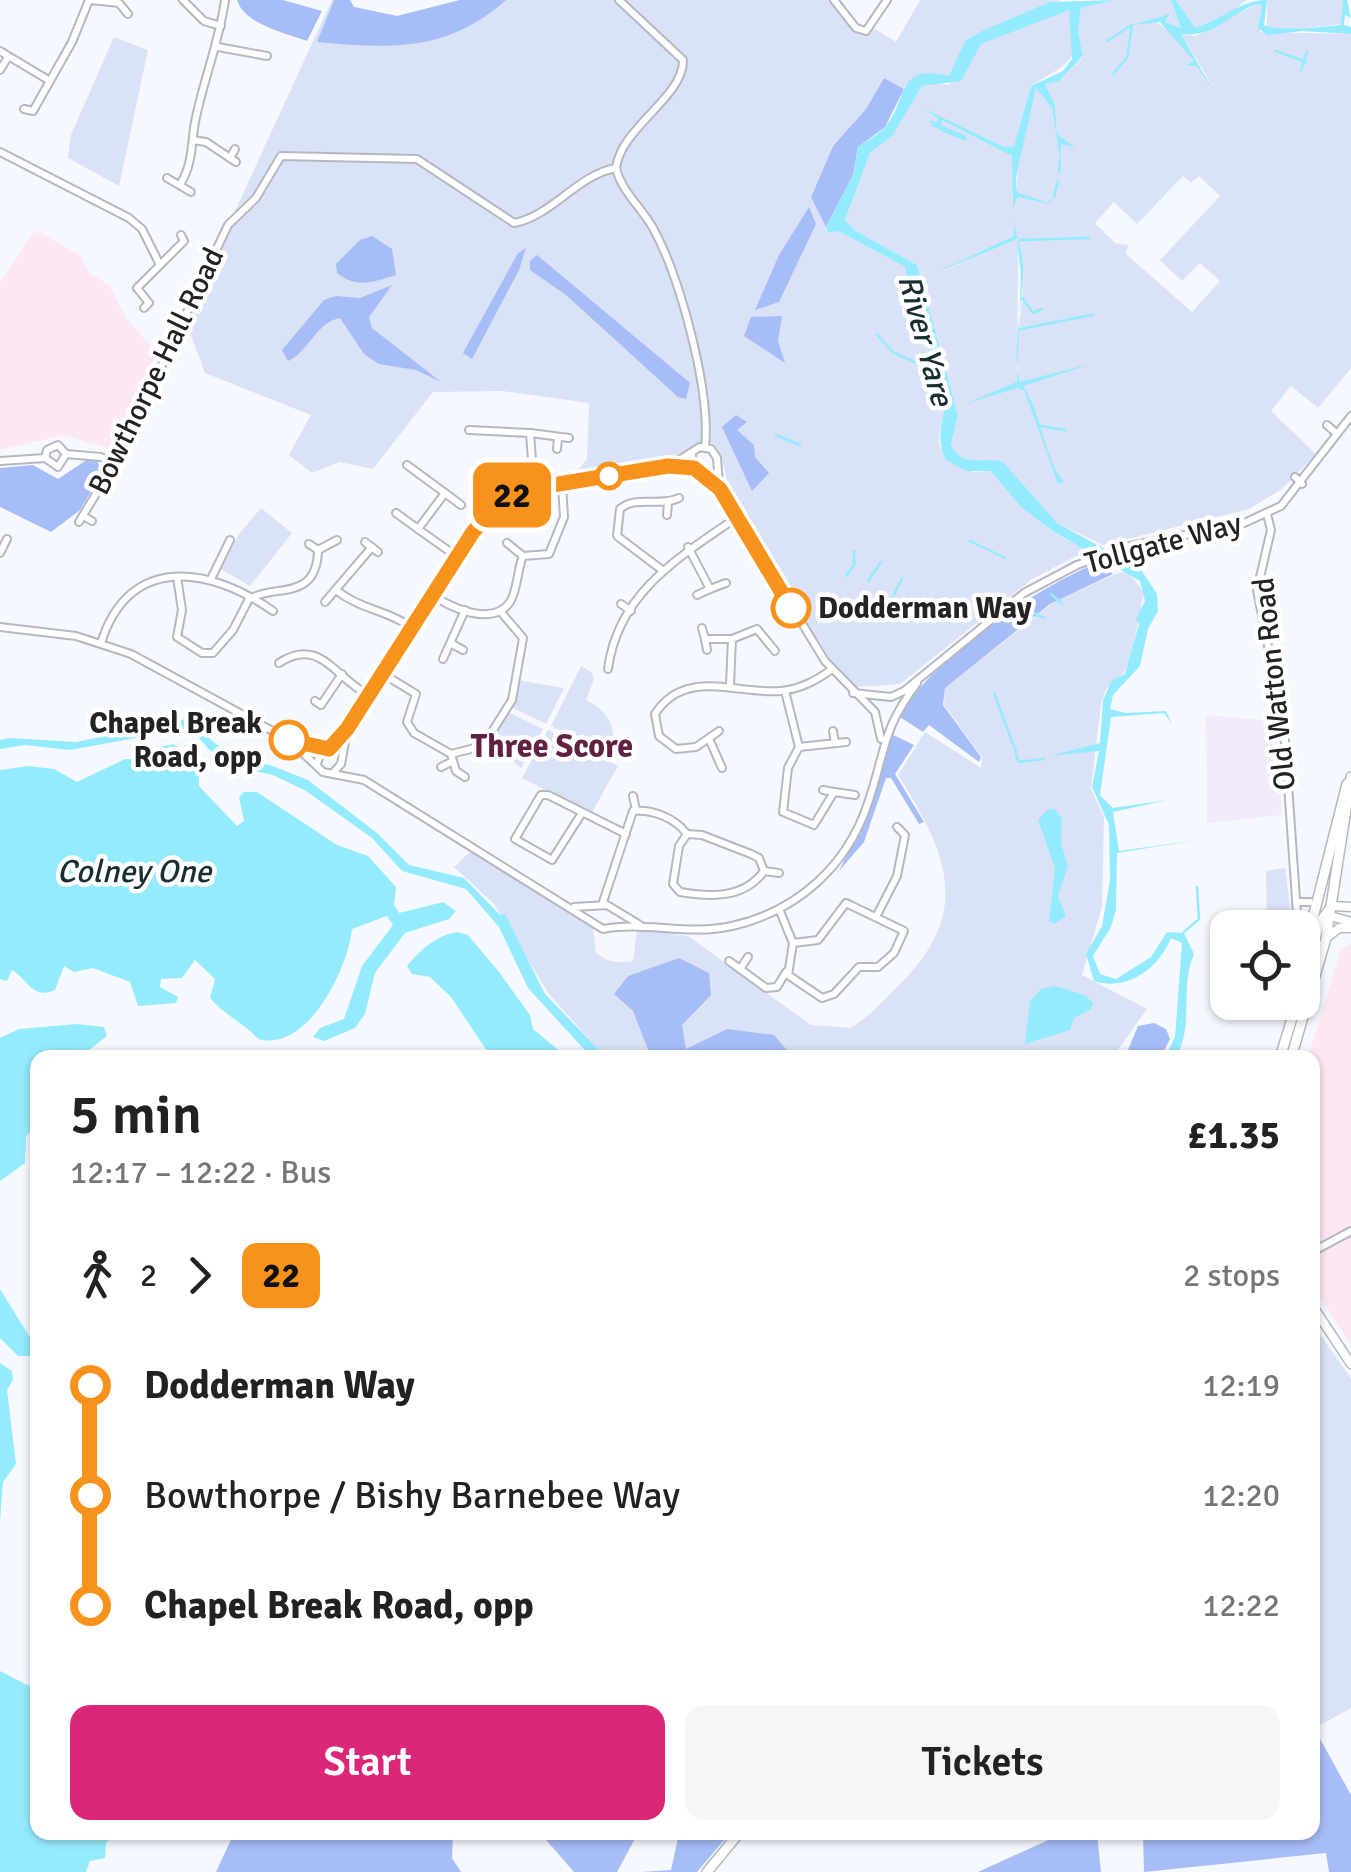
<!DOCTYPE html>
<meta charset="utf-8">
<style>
:root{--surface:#fff;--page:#f6f6f6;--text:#222;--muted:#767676;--accent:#db2777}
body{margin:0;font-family:Signika,sans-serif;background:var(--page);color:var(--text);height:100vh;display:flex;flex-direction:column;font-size:38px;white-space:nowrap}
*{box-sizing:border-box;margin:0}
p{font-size:32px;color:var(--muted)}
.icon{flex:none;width:55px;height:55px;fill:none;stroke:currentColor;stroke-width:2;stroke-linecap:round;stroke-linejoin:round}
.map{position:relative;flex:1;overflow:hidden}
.panel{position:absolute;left:30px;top:1050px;width:1290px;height:790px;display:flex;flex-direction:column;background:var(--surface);border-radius:20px;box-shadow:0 2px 8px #0004}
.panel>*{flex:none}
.badge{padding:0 20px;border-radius:15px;font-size:35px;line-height:65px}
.fabs{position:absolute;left:1210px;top:910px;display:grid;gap:20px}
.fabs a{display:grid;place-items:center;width:110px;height:110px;border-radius:20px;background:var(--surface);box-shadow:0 2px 8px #0004;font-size:50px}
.map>.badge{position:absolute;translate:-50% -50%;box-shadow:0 0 0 5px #fff}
.legs{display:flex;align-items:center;gap:15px;height:110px;padding:0 40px;font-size:32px}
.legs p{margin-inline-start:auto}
.summary{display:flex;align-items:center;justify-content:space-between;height:170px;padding:0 40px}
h1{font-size:55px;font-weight:600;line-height:75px}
.cta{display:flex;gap:20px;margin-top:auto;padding:20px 40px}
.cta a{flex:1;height:115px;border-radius:20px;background:var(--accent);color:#fff;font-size:40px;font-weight:600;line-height:115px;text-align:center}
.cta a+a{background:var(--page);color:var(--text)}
ul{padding:0 40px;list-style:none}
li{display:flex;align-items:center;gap:35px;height:110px;font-size:38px}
li i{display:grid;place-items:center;width:15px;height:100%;margin:0 12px;background:currentColor}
li i::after{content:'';width:25px;height:25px;margin:-12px;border:8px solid;border-radius:50%;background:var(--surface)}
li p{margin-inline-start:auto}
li:first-child i{background:linear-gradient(#0000 50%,currentColor 0)}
li:last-child i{background:linear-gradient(currentColor 50%,#0000 0)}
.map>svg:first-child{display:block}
.commercial{fill:#fde7f4}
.industrial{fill:#f1ebfc}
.green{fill:#dae2f7;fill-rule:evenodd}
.forest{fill:#a7bdf7}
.water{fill:#95ebfe}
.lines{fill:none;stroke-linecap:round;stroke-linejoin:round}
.stream{stroke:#95ebfe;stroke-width:2.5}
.minor-casing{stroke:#b5b8c0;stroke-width:10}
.tertiary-casing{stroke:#b5b8c0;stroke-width:11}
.secondary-casing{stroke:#b5b8c0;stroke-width:12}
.minor{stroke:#fff;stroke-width:6}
.tertiary{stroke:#fff;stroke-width:8}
.secondary{stroke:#fff;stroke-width:9}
.line-1-casing{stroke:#fff;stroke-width:22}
.line-1{stroke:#f7931d;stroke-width:15}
.stop-1-dot{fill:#fff;stroke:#f7931d;stroke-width:5}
.labels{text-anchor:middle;stroke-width:9;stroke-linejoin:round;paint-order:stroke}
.street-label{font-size:30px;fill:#212325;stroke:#fff}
.stop-label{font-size:30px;font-weight:bold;fill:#212325;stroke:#fff;text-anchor:start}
.water-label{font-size:32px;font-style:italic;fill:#192e32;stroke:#fff}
.neighbourhood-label{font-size:32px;font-weight:bold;fill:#602143;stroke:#fff}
</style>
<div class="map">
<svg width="1351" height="1872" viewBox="0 0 1351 1872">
<rect width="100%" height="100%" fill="#f5f8ff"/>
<g class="commercial">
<polygon points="40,232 82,257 88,272 110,286 126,318 157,353 117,442 108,448 63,435 0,450 0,283 33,233"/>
<polygon points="1351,944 1351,1345 1313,1286 1312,1058 1308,1058 1341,949"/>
</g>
<polygon class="industrial" points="1206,715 1274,721 1282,815 1207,823"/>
<g class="green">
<path d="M332,0H350L354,7L397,16L460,0H830L858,33L875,29L896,42L920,0H1061L984,30L958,58L949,76C929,72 919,74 903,88L884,78L866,109L833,146L811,196L829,233L838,231L904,266L936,368L934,377C958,397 934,424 940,448L974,472L991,471C1025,503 1042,535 1090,549L1032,579L900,684L857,687L836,669C803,613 762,560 734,503C724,484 727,451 708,440L661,462L574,475L587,459L589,403L502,391L433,392L373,469L340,462L312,473L289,455L311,415L205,373L185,320Z"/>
<path d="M1115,0H1171L1181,28L1165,22L1170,16L1154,21L1174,34L1194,61L1187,64L1197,65L1212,85L1181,34L1195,36L1257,4L1262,6L1260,32L1351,34V368L1318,408L1291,386L1271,411L1316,454L1282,489L1249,509L1103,545L1057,523L1019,483L982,460C968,464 957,459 951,445L958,415L917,265L854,230L845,220L870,153L893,135L922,86L930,82L949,85L981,44L1068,9C1089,59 1066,64 1031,86L1014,146L1004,147L919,107L938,118L935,126L942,120L1010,153L1014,162V236L933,276L1014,238L1018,242L1017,383L962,405L1062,373L1021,383L1019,378C1014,341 1025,303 1023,266C1022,244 1006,217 1018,197L1049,204L1017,192L1018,161L1036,88L1052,108L1059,152L1061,143L1075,148L1057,134L1055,105L1045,84L1060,80L1083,57L1078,32L1081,8ZM1183,176L1191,183L1199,176L1220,196L1160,260L1182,281L1200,263L1220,281L1192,312L1126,254L1128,245L1115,243L1095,223L1114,202L1137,224Z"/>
<polygon points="1176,0 1247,0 1221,19 1195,28"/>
<polygon points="1267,0 1343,0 1342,24 1278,31 1267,28"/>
<polygon points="114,37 148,50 119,186 68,158 71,135"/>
<polygon points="261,508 292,533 250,586 221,569 239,534"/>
<path d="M1128,572L1144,592L1131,657L1124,673L1106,689L1101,704L1091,789L1104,817L1102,907L1082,975L1147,1009L1113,1057H605L549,994L494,904L454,867L471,851L593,928L596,953C608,963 618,963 633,961L637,929L688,936L811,1025L850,1028C870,1017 886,998 902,982C974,909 945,850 898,775L925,732L981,768L982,757L944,705L945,688L1054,602L1118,573Z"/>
<path d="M581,666L591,672L594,679L586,700C610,712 617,728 612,756L551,726Z"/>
<polygon points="518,680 564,688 546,724 511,707"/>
<polygon points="508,712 543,729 521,768 509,758 495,734"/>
<polygon points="548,730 618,766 591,814 522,778"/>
<polygon points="1285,868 1293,927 1267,927 1266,871"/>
<polygon points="1312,1323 1351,1378 1351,1708 1313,1729"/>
</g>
<g class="forest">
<path d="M237,0H283L322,11L307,41C285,33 244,24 237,0Z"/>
<path d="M334,0H350L354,7L397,16L460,0H506C447,52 392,49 317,42Z"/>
<polygon points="884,78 904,89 885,127 858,147 853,175 826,227 811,197 833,146 866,109"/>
<polygon points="809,207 816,224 779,302 755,310 779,255"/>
<path d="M372,236L392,249L396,275C373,282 357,289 337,273L336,264L360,240Z"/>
<polygon points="526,248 519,270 472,359 463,353 518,253"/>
<polygon points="537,255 690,383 686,399 678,397 566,295 530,270 530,261"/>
<path d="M392,285L369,317L372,328L441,382L416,370L379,364L364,354L340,318C315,323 310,351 288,361L282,350L324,300L336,296L360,298Z"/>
<polygon points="782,316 778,341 785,363 744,336 751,317"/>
<polygon points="736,415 747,422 737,430 754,445 755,457 769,473 752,491 722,427"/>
<polygon points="88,459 97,461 102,473 80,510 51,532 0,507 0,468 33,465 58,479"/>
<path d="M1097,563L1113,574L1050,604L945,688L943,705L981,757L979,762L929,725L923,732L900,717C927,661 1039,586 1097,563Z"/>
<polygon points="889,733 914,745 895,774 924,822 919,824 891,778 886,778 864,842 839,871 876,793"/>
<polygon points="679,958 709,973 711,995 682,1025 686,1049 727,1029 774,1035 793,1057 651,1057 633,1011 614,994 628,976"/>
<polygon points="1154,1023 1166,1029 1170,1039 1161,1057 1125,1057 1138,1026"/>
<polygon points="1313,1726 1351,1795 1351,1872 1329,1872 1326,1853 1144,1872 1143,1833 1312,1832"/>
<polygon points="1066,1832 1097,1833 1101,1872 978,1872"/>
<polygon points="234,1833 453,1833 452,1858 461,1872 216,1872"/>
<polygon points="540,1833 638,1833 617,1872 574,1872"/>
<polygon points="679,1833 730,1833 697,1872 641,1872 671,1870"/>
</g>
<g class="water">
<path d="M1115,0L1081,8L1078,32L1083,56L1059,81L1045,84L1055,105L1057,134L1076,148L1061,144L1060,160L1052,108L1036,88L1016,177L1017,192L1048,203L1054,197L1049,204L1018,197C1006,216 1022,243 1023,265C1024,303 1011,345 1020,382L1094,363L1023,386C1042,414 1043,457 1064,482L1058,484L1024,390L1017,388L962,405L1017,382L1021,275L1017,239L931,275L1014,236L1012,156L942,120L940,129L930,125H936L938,118L918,106L1004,147L1014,146L1031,86L1063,71L1072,59L1069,10L981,44L961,81L922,86L893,135L870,153L845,220L854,230L917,265L958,415L951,445C963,469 982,456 1003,462L1057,523L1140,568L1157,594L1158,611L1148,629L1140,666L1113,695L1110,709L1126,713L1166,711L1172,724L1164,713L1111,717L1100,795L1113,808L1168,800L1113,812L1119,851L1197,840L1117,853L1116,910L1111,927L1093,956L1100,974L1116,979L1151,957L1167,932L1184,933L1194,954C1179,988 1195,1024 1176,1057H1165L1175,1037L1182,943L1171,938C1159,968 1127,992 1094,981L1086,954L1102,926L1110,880L1109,825L1092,787L1099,751L1050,756L1100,743L1103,700L1112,680L1125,674L1139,624L1136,618L1145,601L1140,581L1054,532L1021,507L991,471H966L946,460C928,426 961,397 934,377L936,368L904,266L838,231L829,233L826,227L853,175L858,147C866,141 877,135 884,128C909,101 894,63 949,76L965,41L984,30L1050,2Z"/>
<path d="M1171,0H1176L1195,28C1222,20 1239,0 1267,0L1264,25C1278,32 1322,27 1341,25L1343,0H1347L1351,18L1345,15L1344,25L1351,27V34L1302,31L1267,35L1258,28L1262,6L1257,4C1229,14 1214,38 1181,34L1214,92L1197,66L1185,65L1194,61L1160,22L1132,25L1170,14L1165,22L1181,28Z"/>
<polygon points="186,719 233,758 270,765 308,780 377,833 409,865 464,878 500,915 505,914 545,994 606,1057 591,1057 528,988 499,927 466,889 402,871 372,838 306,791 273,775 222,764 190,728 70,750 25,745 0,749 0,740 9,738 76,742"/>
<path d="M174,744L199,763V786L237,826L244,821L239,797L244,792H257L337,845L368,856L396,887L394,905L399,913L443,902L456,911L449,919L405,933L375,973L365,1014L355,1028L324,1041L313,1037L320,1028L344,1019L362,966L393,925L387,916L352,929C348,969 307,1053 258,1039C244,1023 223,1014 210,998L215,979L195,960L182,978L161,979L160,987L178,997L176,1003L138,1006L130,982L93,968L74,972L64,966L55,990C33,1000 28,980 12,970L7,981L0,979V770L28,766L54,769L77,782L125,759L153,760L160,747Z"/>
<polygon points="1054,809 1062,818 1061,843 1068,866 1058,896 1066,916 1055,924 1049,921 1055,868 1038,820 1047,810"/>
<path d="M458,932L468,935L499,972L530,1015L533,1029L567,1057H491L451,997L430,977L412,974L407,966C420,950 438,934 458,932Z"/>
<polygon points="1055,986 1085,995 1093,1003 1091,1009 1074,1018 1070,1030 1025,1044 1030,1001 1041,989"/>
<polygon points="77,1024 104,1027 107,1036 89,1050 87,1057 38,1058 37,1126 26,1136 25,1163 0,1181 0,1038 19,1029"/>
<polygon points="0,1289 34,1344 30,1356 18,1356 0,1338"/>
<polygon points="0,1363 12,1371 13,1380 7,1390 16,1464 3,1482 0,1521"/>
<polygon points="0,1671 37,1690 38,1832 114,1833 106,1843 105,1858 90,1861 86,1872 0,1872"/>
</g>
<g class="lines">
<g class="stream">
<polyline points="1107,41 1130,26"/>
<polyline points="1276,51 1306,62"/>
<polyline points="1301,70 1307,52"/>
<polyline points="1113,74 1127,58 1132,25"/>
<polyline points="931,122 965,137"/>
<polyline points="940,129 966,140"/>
<polyline points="1059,172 1060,160"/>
<polyline points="1054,197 1058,181"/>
<polyline points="1020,240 1089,238"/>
<polyline points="1022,298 1033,313 1042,309"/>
<polyline points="1020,329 1092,315"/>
<polyline points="877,335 894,353 922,365"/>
<polyline points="924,366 936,368"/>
<polyline points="1041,426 1065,430"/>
<polyline points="776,435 800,445"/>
<polyline points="970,541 1005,558"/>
<polyline points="846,576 854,565 854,551"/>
<polyline points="868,581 881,562"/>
<polyline points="1051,594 1062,604"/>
<polyline points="893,597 902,578"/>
<polyline points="1026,610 1044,618"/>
<polyline points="924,614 926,603"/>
<polyline points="888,618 893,601"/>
<polyline points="994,693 1016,752"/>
<polyline points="1016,755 1019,762 1044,759"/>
<polyline points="1184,932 1199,919 1197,887"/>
</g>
<defs>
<g id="minor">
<polyline points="91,0 119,3 128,14"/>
<polyline points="183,0 204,21 221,26"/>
<path d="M619,0L683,60C684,97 621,127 616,168C621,191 642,208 653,228C680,277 711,391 705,447"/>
<polyline points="834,0 856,28 866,31 887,0"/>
<polyline points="218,47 267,56"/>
<polyline points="0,51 50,81"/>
<polyline points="0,70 8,57"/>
<polyline points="24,109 33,111 72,42 89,0"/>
<polyline points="193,140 206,142 236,162"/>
<polyline points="0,152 129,218 142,229 160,265 137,288 149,303 144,308"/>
<polyline points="230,158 235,149"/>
<polyline points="167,178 191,192"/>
<path d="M181,183C193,163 191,144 195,122C203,81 219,43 225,0"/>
<polyline points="160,265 184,241 181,235"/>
<polyline points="1327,425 1337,434"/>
<polyline points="469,430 530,433 534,488"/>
<polyline points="530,433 569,438"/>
<polyline points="557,449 558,438"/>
<polyline points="692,454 693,468 720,489 825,661 875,712 881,739"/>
<polyline points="45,458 47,450 58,445 66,454 101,457 108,461"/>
<polyline points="0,461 45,458 58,467 66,454"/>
<path d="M108,461L123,448L228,225L256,198L281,156L417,159L514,223C552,216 577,175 616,168"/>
<polyline points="407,465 445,493 418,529 456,556"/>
<polyline points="669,466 700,447 711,449 717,458 719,486"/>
<polyline points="1295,477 1302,484"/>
<polyline points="445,493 461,505"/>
<polyline points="396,513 418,529"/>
<polyline points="1267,514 1271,530 1257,590 1284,727 1298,928"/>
<polyline points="667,515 668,503"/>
<polyline points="83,516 92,521"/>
<polyline points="79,522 105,479 108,461"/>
<polyline points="365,542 378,552"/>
<polyline points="507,543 523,556"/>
<polyline points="309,544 318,550"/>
<polyline points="688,547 710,589 726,583"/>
<polyline points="0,553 7,539"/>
<path d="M662,570L617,536L620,509C635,495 661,507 679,498"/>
<polyline points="177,577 182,610 177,637 202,653 213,653 233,630 250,597"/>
<polyline points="211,579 230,540"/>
<path d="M337,591C361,609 385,610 410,626"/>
<path d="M431,593C448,608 493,627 510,602C518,589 517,570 523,556L549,554L564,517L562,484"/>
<polyline points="697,595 710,589"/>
<path d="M252,598C274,584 317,602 318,550L337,540"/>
<polyline points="325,602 372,547"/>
<polyline points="621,604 631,611"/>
<path d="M0,627L76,636L131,654L289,740L323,772L364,780L603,929C645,921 688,936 732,926C798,911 847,866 868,803C886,751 881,731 917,683"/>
<polyline points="702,628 705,639 732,639"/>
<polyline points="705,639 707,650"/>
<path d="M101,643C129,554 209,566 273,611"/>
<polyline points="452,644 463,650"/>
<polyline points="443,659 465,610"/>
<path d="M279,663C320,636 335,678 367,694"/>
<path d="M608,669C618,593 679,557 736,518"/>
<polyline points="380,672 416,694 407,722 414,733 451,754 483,746 512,700 523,638 500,611"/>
<polyline points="730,685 732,639 757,629 775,651"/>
<polyline points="785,691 799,747 788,768 783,812 814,825 834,792 855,795"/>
<polyline points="853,693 891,697 904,691 1024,593 1077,565 1130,546 1244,523 1281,506 1351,416"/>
<polyline points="315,701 321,705 342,674"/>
<path d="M719,731L696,747L676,749L659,736L655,714C685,667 738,695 781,691C800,689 815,681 831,670"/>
<polyline points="833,731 835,743"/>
<polyline points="710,741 722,768"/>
<polyline points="295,742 325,750"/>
<polyline points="799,747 846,742"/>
<polyline points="451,754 456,771 465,777"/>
<polyline points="317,764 320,754 347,729 431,593 498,504 534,488 668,466 693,468"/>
<polyline points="441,767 451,762"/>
<polyline points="333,773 341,764 347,731"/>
<polyline points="823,790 834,792"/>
<polyline points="633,796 636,810"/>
<polyline points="582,813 552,860 515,839 541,795 548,795 626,834"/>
<path d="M687,834L702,835L751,854L759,858L764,871C744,899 710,897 680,892L673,884L679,846Z"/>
<polyline points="764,871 779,873"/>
<polyline points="1296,902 1310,902"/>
<path d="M602,905L633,811C653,809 675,818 687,834"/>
<polyline points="574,907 607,905 640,925"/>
<polyline points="779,909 793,943 788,975 822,998 834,994 859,967 878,967 894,953 904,931 846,903 818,940 793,943"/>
<polyline points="877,915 897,876 905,835 897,827"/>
<polyline points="729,961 766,988 777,987 786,972"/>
<polyline points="740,969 748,957"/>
<polyline points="1312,1252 1351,1231"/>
</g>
<g id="tertiary">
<polyline points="1332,906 1351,907"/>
<polyline points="1330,916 1351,922"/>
<polyline points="1326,938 1339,928 1351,928"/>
<polyline points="1312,1305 1351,1364"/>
</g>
<g id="secondary">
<polyline points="1302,961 1347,784"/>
<polyline points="1302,985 1320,922 1332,906"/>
<polyline points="1280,1058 1297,1002"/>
<polyline points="1291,1058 1326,938 1351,777"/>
<polyline points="707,1872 740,1832"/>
</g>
</defs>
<use href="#minor" class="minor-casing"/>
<use href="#tertiary" class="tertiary-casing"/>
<use href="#secondary" class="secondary-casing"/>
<use href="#minor" class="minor"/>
<use href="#tertiary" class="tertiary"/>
<use href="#secondary" class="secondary"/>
</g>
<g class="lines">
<defs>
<polyline id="line-1" points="289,740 329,749 347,729 473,532 498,504 534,488 668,466 694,468 720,489 791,608"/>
</defs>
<use href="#line-1" class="line-1-casing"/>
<use href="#line-1" class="line-1"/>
</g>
<g class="stop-1-dot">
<circle cx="609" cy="476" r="12"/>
<circle cx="791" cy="608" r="18"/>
<circle cx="289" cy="740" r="18"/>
</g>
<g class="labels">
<g class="street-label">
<text transform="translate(156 371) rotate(-64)" y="10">Bowthorpe Hall Road</text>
<text transform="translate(1163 543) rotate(-15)" y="10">Tollgate Way</text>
<text transform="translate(1274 684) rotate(-96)" y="10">Old Watton Road</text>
</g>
<g class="stop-label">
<text x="818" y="618">Dodderman Way</text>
<text x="262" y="733" text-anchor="end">Chapel Break<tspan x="262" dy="34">Road, opp</tspan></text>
</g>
<g class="water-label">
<text transform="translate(926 340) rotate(75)" y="11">River Yare</text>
<text x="134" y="882">Colney One</text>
</g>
<g class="neighbourhood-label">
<text x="552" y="757">Three Score</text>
</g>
</g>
</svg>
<div class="fabs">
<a><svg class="icon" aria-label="locate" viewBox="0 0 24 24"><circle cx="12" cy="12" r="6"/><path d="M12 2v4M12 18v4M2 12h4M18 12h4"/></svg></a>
</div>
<b class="badge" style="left:512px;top:495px;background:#f7931d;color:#111">22</b>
<section class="panel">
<div class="summary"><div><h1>5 min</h1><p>12:17 – 12:22 · Bus</p></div><b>£1.35</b></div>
<div class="legs"><svg class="icon" aria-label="walk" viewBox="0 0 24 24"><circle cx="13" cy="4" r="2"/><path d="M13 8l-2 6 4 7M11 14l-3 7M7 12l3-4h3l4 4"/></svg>2<svg class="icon" aria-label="forward" viewBox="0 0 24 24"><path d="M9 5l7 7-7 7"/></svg><b class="badge" style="background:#f7931d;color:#111">22</b><p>2 stops</p></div>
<ul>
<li><i style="color:#f7931d"></i><b>Dodderman Way</b><p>12:19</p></li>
<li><i style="color:#f7931d"></i><span>Bowthorpe / Bishy Barnebee Way</span><p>12:20</p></li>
<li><i style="color:#f7931d"></i><b>Chapel Break Road, opp</b><p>12:22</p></li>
</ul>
<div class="cta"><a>Start</a><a>Tickets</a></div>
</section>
</div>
